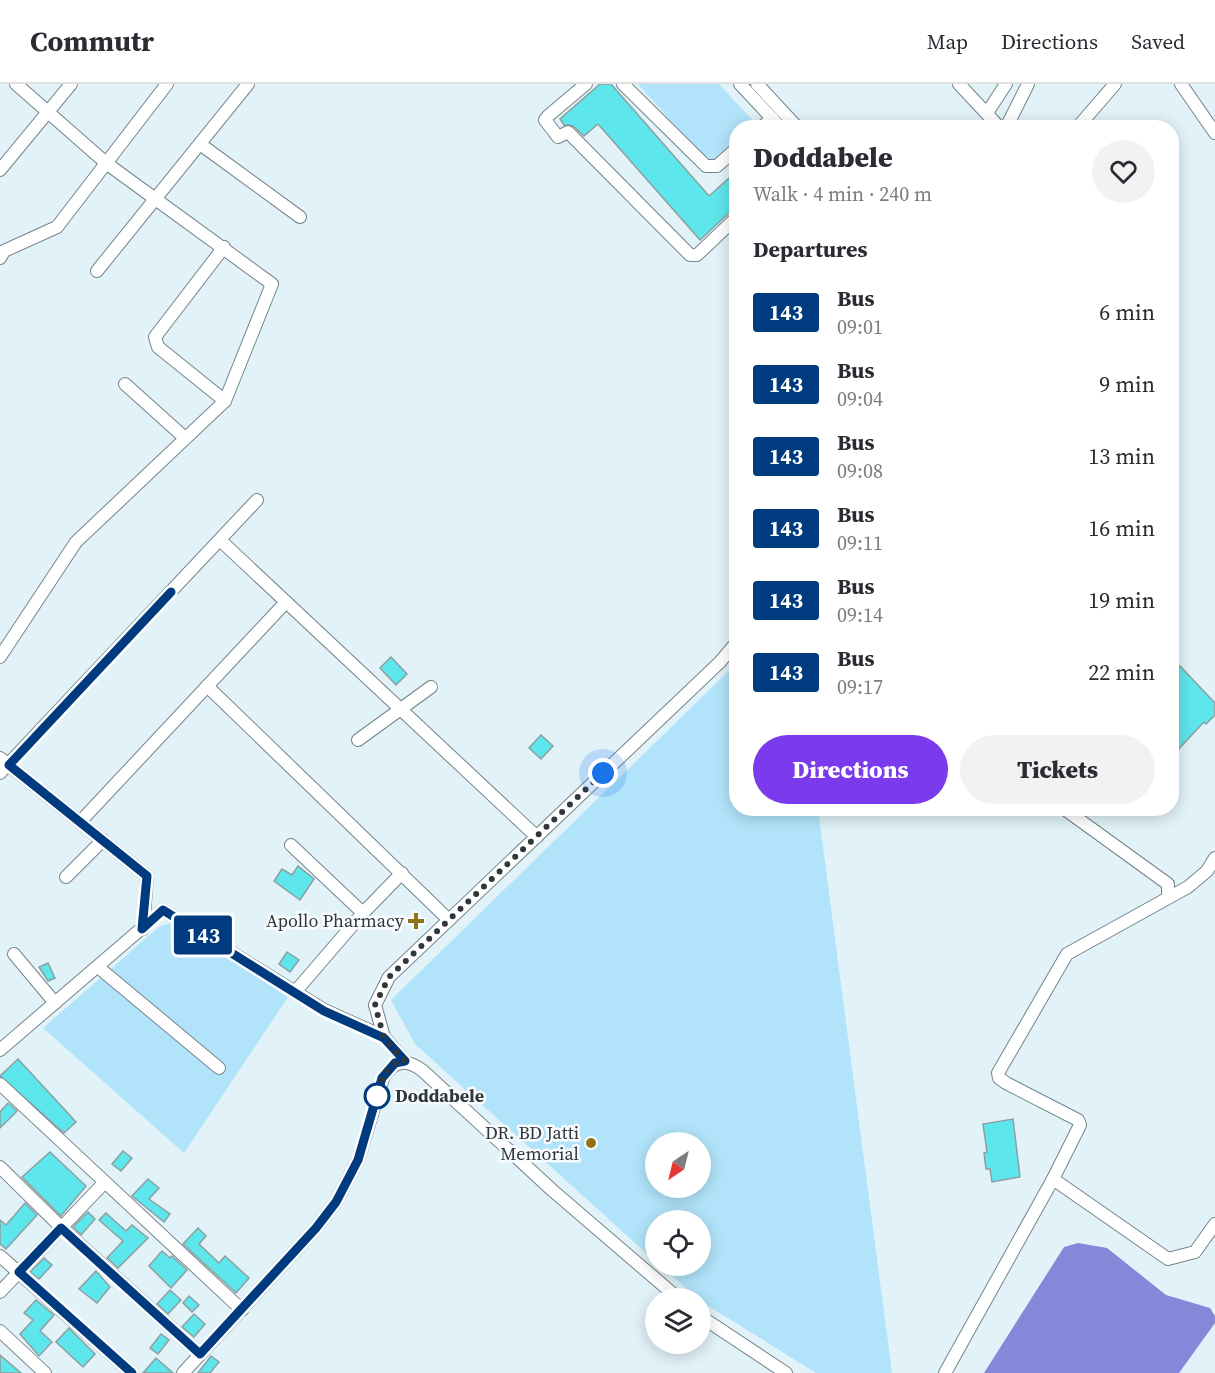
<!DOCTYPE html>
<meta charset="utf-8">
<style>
:root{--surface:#fff;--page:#f2f2f3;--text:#2b2b33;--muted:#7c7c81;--line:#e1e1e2;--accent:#7c3aed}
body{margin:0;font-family:"Source Serif 4",serif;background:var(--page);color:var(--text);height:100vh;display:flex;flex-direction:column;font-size:22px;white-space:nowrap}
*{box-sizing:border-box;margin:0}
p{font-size:20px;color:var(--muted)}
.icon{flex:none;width:33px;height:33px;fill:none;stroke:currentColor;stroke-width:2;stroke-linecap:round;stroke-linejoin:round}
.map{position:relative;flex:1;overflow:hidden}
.sheet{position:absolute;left:729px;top:36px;width:450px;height:696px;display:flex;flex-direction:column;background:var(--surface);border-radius:24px;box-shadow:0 3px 15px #0003}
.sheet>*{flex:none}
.badge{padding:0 12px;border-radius:4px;font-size:21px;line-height:39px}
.needle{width:39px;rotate:215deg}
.tools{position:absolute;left:645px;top:1048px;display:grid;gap:12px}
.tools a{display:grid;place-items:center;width:66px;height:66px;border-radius:50%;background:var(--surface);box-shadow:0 3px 15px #0003;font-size:30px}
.you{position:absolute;width:30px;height:30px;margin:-15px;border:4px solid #fff;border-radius:50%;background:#1a73e8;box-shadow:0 0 0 9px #1a73e833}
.map>.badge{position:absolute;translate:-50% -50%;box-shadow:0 0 0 3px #fff}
h2{padding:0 24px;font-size:22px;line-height:54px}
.round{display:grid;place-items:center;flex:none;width:63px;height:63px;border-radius:32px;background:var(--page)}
.headline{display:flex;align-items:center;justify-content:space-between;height:102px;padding:0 24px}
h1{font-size:28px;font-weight:800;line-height:45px}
.primary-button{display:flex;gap:12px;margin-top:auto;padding:12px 24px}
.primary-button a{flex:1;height:69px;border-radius:36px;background:var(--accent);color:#fff;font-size:24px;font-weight:800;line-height:69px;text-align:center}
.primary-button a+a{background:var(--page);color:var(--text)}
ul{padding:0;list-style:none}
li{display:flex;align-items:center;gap:18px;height:72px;padding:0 24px}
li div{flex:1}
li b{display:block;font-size:22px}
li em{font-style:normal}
li .badge{min-width:66px;font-weight:700;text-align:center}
header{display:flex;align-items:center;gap:36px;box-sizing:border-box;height:84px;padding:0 30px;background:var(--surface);border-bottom:2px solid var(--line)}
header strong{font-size:28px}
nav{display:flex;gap:33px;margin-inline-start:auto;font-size:21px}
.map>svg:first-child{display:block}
.green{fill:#b1e4fa;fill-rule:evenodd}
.water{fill:#8488d8}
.building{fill:#5de6eb;stroke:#8e9fa0;stroke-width:1.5}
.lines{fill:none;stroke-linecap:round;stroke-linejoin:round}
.minor-casing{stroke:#75848b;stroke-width:14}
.minor{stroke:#fff;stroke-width:12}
.line-casing{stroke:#fff;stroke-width:14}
.line{stroke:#003b80;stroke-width:9}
.walk{stroke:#30373a;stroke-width:6;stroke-dasharray:0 10.8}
.poi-dot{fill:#8e7317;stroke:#f9fcfe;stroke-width:2}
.stop-dot{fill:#fff;stroke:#003b80;stroke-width:3}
.labels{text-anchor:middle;stroke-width:5;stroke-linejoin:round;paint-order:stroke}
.poi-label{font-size:18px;fill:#30373a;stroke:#f9fcfe;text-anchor:end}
.stop-label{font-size:18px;font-weight:bold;fill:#30373a;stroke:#f9fcfe;text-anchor:start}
</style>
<header>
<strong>Commutr</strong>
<nav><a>Map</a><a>Directions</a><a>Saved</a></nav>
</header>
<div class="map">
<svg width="1215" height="1289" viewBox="0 0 1215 1289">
<rect width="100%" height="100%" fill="#e1f2f9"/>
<g class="green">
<polygon points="638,0 719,0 755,39 750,43 736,44 736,55 709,80"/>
<path d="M736,580V724L818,725L892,1289H816L702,1218L661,1182H700V1137H656L655,1177L415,960L391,916ZM656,1059H700V1104H656Z"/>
<polygon points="175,838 288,913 184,1069 43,944 160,842"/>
</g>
<polygon class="water" points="1078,1159 1107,1164 1166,1211 1210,1224 1215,1232 1215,1239 1179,1289 984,1289 1064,1163"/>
<g class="building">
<polygon points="600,0 611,0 709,112 736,88 736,126 730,128 700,156 598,40 584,52 573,42 564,41 560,35"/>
<polygon points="391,573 407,590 396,601 380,584"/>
<polygon points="1180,582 1215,619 1215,631 1206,640 1204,638 1172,672 1172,591"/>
<polygon points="541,651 553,662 541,675 529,664"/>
<polygon points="298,782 314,795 300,816 274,797 282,785 292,791"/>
<polygon points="287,868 299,876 290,888 279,880"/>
<polygon points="48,879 55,894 48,897 39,883"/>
<polygon points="18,975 76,1038 64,1049 0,992"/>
<polygon points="8,1019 17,1027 0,1044 0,1028"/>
<polygon points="1013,1035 1020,1093 992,1098 990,1085 986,1085 984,1069 987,1068 983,1040"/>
<polygon points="123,1067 132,1074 121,1087 112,1080"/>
<polygon points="50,1068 86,1102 61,1132 22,1093"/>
<polygon points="148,1095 159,1104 149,1115 170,1130 164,1138 132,1112"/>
<polygon points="25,1119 37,1131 6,1165 0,1160 0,1136 6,1141"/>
<polygon points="88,1128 95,1135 81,1151 73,1143"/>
<polygon points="106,1129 126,1147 132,1141 148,1154 118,1184 107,1174 123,1157 99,1136"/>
<polygon points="198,1144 206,1152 199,1160 219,1179 225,1172 249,1194 236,1209 183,1160"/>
<polygon points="162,1167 170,1174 172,1172 187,1186 171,1204 149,1182"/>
<polygon points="44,1174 52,1181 39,1195 30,1188"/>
<polygon points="96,1187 110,1203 97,1219 79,1205"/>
<polygon points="170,1206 181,1216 168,1230 157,1220"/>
<polygon points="189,1212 199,1221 192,1228 183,1219"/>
<polygon points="36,1216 54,1231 40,1247 52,1258 39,1272 20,1250 33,1236 24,1229"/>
<polygon points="194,1230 205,1240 194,1253 182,1243"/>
<polygon points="69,1244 95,1270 83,1283 56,1258"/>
<polygon points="161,1250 169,1256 158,1270 150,1264"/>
<polygon points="0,1271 21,1289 0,1289"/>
<polygon points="211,1272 219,1278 210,1289 198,1289"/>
<polygon points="156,1274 173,1289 143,1289"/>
</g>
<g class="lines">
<defs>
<g id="minor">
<polyline points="586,0 548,32 545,36 558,53 568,48 690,171 697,171 736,134"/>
<polyline points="623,0 706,82 717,82 736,65"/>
<polyline points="740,0 781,44"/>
<polyline points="757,0 798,44"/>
<polyline points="959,0 1000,44"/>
<polyline points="1181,0 1215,49"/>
<polyline points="987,29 1006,0"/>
<polyline points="761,44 772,34"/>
<polyline points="1006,44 1028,0"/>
<polyline points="1077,44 1115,0"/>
<polyline points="200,60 300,133"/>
<polyline points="0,86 71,0"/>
<polyline points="224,163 155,253 158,263 225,317"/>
<polyline points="0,174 4,167 57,143 167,0"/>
<polyline points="97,187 248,0"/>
<polyline points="125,300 185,354"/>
<polyline points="220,456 537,753"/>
<polyline points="0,573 76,458 225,317 272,200 106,79 16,0"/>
<polyline points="207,602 449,836"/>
<polyline points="358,656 431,603"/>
<polyline points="0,674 147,792 143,845"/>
<polyline points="0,689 257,416"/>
<polyline points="1063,724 1168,800 1168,812"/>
<polyline points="80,738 286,518"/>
<polyline points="291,761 363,829"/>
<polyline points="66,793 103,756"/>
<polyline points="14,870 55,919"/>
<polyline points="98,883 219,984"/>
<polyline points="295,908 363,829 402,789"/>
<polyline points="0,966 163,826 324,926 384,953"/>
<polyline points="405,977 384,953 375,921 389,893 720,578 736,559"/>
<polyline points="0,1000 242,1226"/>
<polyline points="0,1083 65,1147 200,1270"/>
<polyline points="1053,1095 1168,1175 1195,1168 1215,1140"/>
<polyline points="0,1172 132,1289"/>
<polyline points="0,1208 104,1099"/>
<polyline points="700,1232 786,1289"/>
<polyline points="0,1247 45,1289"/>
<path d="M183,1289L316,1144L336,1118L358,1076L383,994C394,976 407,974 423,987L552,1106L679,1215"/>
<polyline points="945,1289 1053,1095 1080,1041 1078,1036 1006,999 999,994 998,989 1067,870 1188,803 1207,787 1215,774"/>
</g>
</defs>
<use href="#minor" class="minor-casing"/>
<use href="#minor" class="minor"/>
</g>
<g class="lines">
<defs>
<polyline id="line" points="132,1289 19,1188 61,1144 200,1270 316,1144 336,1118 358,1076 382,994 395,979 405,977 384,954 324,927 163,826 142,845 147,792 9,681 171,508"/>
</defs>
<use href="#line" class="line-casing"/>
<use href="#line" class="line"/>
<path class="walk" d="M377,1012L376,1014C381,998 385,978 405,977L384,954L375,921L389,893L603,689"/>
</g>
<g class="poi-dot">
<path d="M413 828h6v6h6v6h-6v6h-6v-6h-6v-6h6z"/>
<circle cx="591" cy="1059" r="6"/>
</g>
<circle class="stop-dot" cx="377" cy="1012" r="12"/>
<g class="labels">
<g class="poi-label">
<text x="404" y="843">Apollo Pharmacy</text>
<text x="579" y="1055">DR. BD Jatti<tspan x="579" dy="21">Memorial</tspan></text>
</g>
<g class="stop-label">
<text x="395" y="1018">Doddabele</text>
</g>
</g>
</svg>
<div class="tools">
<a><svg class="needle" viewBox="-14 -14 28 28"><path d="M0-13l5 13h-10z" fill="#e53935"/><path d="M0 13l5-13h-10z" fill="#7c7c81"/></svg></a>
<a><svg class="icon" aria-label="locate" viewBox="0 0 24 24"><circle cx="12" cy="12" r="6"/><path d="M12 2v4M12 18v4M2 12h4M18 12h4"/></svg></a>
<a><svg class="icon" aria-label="layers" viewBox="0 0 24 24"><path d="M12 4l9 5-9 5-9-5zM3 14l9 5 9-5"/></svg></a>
</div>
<div class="you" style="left:603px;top:689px"></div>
<b class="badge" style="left:203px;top:851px;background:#003b80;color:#fff">143</b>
<section class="sheet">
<div class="headline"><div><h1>Doddabele</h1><p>Walk · 4 min · 240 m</p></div><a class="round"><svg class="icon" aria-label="heart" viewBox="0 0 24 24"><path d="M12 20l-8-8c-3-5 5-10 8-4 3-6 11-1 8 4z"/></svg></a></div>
<h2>Departures</h2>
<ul>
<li><span class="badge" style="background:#003b80;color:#fff">143</span><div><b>Bus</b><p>09:01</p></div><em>6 min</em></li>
<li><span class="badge" style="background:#003b80;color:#fff">143</span><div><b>Bus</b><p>09:04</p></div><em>9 min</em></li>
<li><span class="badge" style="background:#003b80;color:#fff">143</span><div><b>Bus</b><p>09:08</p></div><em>13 min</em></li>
<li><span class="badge" style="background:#003b80;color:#fff">143</span><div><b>Bus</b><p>09:11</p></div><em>16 min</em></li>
<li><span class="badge" style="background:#003b80;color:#fff">143</span><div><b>Bus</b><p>09:14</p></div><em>19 min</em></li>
<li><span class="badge" style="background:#003b80;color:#fff">143</span><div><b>Bus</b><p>09:17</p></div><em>22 min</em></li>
</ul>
<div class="primary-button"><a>Directions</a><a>Tickets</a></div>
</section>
</div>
